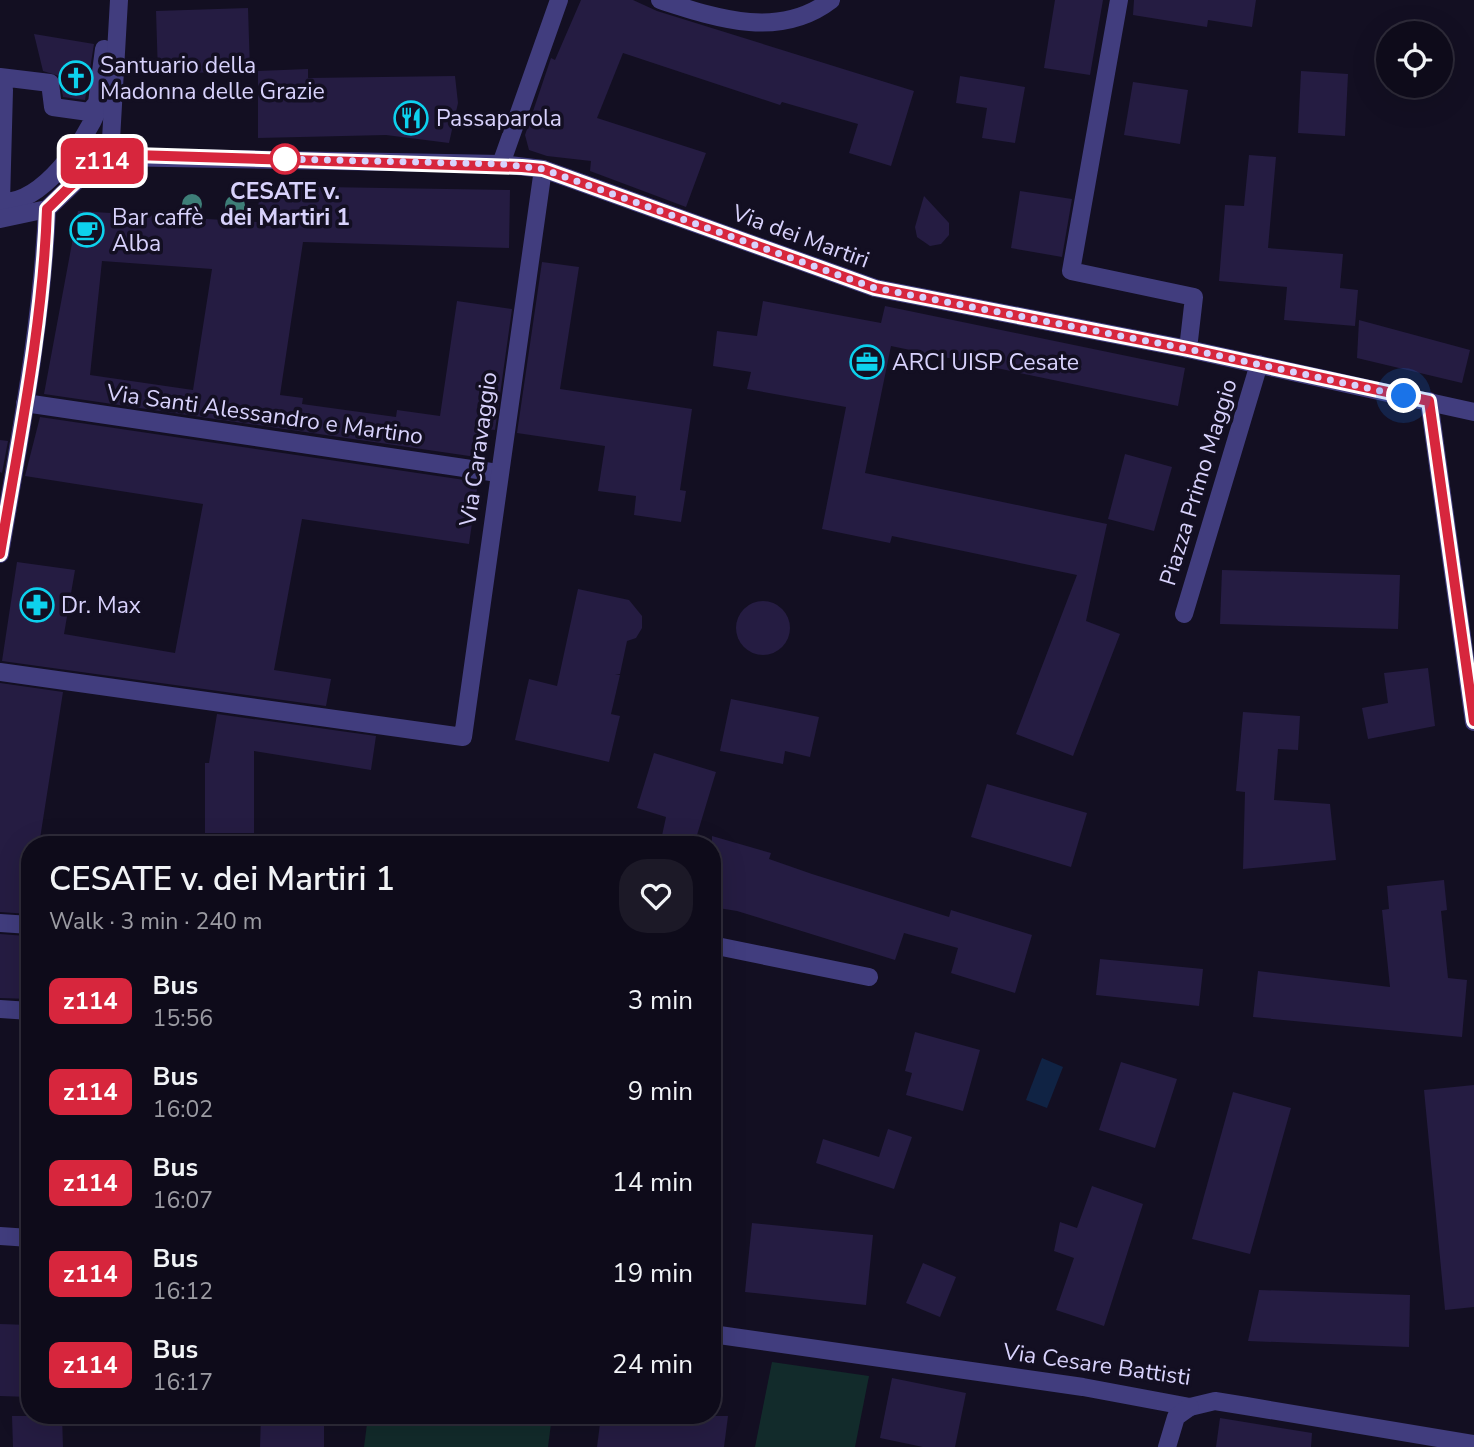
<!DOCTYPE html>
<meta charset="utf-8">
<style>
:root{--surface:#0e0b1a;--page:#1c1927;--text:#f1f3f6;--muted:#9b9ba2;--line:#2e2b39}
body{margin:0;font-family:"Nunito Sans",sans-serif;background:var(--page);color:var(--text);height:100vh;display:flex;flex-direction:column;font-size:26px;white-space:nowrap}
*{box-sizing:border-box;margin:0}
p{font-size:23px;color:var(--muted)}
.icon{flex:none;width:38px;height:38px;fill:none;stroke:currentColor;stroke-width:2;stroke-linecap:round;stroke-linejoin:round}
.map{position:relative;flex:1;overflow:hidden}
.details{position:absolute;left:21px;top:836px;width:700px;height:588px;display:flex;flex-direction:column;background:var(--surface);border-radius:28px;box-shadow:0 7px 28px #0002,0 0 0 2px var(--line)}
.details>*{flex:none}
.badge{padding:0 14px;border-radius:10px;font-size:24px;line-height:46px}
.buttons{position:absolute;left:1376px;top:21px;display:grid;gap:14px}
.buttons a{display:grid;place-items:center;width:77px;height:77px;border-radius:50%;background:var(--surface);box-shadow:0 7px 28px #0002,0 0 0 2px var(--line);font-size:35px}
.you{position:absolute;width:35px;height:35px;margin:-18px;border:5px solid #fff;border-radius:50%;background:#1a73e8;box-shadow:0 0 0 10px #1a73e833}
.map>.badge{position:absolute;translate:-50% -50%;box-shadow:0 0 0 4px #fff}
.round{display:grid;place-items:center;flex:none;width:74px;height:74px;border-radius:28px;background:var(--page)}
.summary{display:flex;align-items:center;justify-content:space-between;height:119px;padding:0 28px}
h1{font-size:33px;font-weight:600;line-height:52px}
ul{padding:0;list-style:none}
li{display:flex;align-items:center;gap:21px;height:91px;padding:0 28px}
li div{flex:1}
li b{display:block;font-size:26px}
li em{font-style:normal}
li .badge{min-width:77px;font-weight:700;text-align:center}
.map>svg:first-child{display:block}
.green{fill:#122b2b}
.water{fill:#102344}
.building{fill:#251c42;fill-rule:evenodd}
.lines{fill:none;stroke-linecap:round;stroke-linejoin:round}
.minor{stroke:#413d7e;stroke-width:18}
.tree{fill:#3e7e78}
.line-casing{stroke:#fff;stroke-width:16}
.line{stroke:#d7263d;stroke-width:10}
.walk{stroke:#d8d2fc;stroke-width:7;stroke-dasharray:0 12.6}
.stop-dot{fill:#fff;stroke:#d7263d;stroke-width:3.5}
.labels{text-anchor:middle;stroke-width:7;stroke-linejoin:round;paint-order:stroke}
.poi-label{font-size:23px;fill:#d8d2fc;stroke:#130f22;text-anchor:start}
.stop-label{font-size:23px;font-weight:bold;fill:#d8d2fc;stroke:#130f22}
.street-label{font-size:23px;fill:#d8d2fc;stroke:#130f22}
</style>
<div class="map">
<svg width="1474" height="1447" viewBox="0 0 1474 1447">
<rect width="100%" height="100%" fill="#130f22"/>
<g class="green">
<polygon points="772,1362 869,1376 855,1447 755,1447"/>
<polygon points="368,1416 552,1416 548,1447 364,1447"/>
</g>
<polygon class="water" points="1042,1058 1063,1067 1047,1108 1026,1100"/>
<g class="building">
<polygon points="581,0 633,0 657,11 914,91 891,166 849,153 858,124 782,102 780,105 623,53 597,118 706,153 686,207 590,171 591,161 547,156 529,150 525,135 551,58 555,60"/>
<polygon points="1055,0 1103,0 1090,75 1044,68"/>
<polygon points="1134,0 1256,0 1252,27 1208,20 1207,27 1133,15"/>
<polygon points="248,8 250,71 158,74 156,11"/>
<polygon points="34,34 94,44 85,100 63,97 59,76 43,71"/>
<polygon points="308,69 308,78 455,76 458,103 449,143 386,135 258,138 258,71"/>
<polygon points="1301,71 1348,74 1345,136 1298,133"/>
<polygon points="960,76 1025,87 1015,143 982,138 987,108 956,103"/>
<polygon points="1133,82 1188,90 1180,144 1124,135"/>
<polygon points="1249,155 1276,157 1268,248 1343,254 1340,288 1358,290 1355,326 1284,320 1287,287 1219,281 1225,205 1244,206"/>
<path d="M260,186L510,190L509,248L303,242L280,395L303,398L302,404L396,417L397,410L440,416L457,301L512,309L495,430L487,429L483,458L44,394L78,211L257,222ZM102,261L212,269L193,390L90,375Z"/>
<polygon points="1020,191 1072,199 1062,257 1011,248"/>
<polygon points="924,196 949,223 949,235 941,244 930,246 917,237 915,227"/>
<polygon points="542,262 579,267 560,389 692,409 680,490 686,491 681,522 634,515 636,496 598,491 605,446 517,433"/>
<polygon points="763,301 881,323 885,306 1185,368 1178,406 891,346 865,473 1107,524 1086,621 1120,634 1073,756 1016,734 1077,575 892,536 890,543 822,529 846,407 747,389 751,372 713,366 717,331 757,336"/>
<polygon points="1359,320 1470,350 1462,383 1357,358"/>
<polygon points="40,417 478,482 469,544 302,519 274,670 331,679 326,706 2,661 17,562 75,570 64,634 175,653 203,504 25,476"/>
<polygon points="0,440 8,441 2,473 0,472"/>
<polygon points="1125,454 1172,467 1154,531 1108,519"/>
<polygon points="1222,570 1400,575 1398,629 1220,624"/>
<polygon points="578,589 629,600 642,616 642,628 636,638 627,641 620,674 615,674 620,675 611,714 620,716 609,762 515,740 529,679 557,686"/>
<circle cx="763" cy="628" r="27"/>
<polygon points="1428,668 1435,726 1368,739 1362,708 1388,703 1384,673"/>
<polygon points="0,683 63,692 39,845 30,845 29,914 0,912"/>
<polygon points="731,699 819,717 810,757 785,751 783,764 720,751"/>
<polygon points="1243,712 1300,716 1298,750 1278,749 1274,800 1330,804 1336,860 1243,869 1245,792 1236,791"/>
<polygon points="217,714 376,736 371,770 254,751 254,833 205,833 205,763 209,763"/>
<polygon points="654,753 716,772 694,845 660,845 666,817 637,808"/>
<polygon points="987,784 1087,813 1071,867 971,837"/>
<polygon points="712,836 771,853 769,859 812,874 949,917 951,910 1032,935 1015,993 951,973 958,948 904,933 895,960 737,911 712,907"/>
<polygon points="1444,880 1447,910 1441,911 1448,978 1467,980 1462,1037 1253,1017 1258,971 1390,987 1382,910 1389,909 1387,886"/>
<polygon points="0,934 26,936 24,944 30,945 30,999 0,998"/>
<polygon points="1100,959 1203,969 1199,1006 1096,995"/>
<polygon points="915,1032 980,1050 963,1111 906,1095 912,1073 905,1071"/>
<polygon points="1121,1062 1177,1079 1155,1148 1099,1130"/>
<polygon points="1474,1085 1474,1307 1445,1310 1424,1090"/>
<polygon points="1233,1092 1291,1108 1250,1254 1192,1239"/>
<polygon points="888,1129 912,1137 894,1189 816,1163 823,1139 879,1157"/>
<polygon points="1092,1186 1143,1204 1104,1326 1056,1310 1074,1258 1054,1251 1060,1222 1077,1228"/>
<polygon points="752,1223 873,1235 866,1305 745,1292"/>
<polygon points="923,1263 956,1277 940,1317 906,1303"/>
<polygon points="1259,1290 1410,1295 1409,1347 1248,1341"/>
<polygon points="0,1324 30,1325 30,1397 0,1396"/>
<polygon points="892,1378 966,1393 955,1447 923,1447 880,1438"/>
<polygon points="12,1416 62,1416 63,1447 13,1447"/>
<polygon points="261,1416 324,1416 324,1447 260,1447"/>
<polygon points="601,1416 728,1416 724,1447 597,1447"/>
<polygon points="1220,1418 1312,1433 1311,1447 1216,1447"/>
</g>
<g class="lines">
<g class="minor">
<path d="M660,0C716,18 779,40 831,0"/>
<polyline points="1119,0 1071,271 1194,297 1188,349"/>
<path d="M0,77L50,83L53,107L89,112L97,103L104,49L109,52C107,69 107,90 100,105C85,141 43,204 1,202L4,90H0"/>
<polyline points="110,157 119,0"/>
<polyline points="501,164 559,0"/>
<polyline points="0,219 47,209 90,168 110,157 501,164 543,169 875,288 1188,349 1474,412"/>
<polyline points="1429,401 1474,722"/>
<polyline points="25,403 498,473"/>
<path d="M0,554C19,440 42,325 47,209"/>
<polyline points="1184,614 1259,364"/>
<polyline points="0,672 463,737 543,169"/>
<polyline points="0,923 30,925"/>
<polyline points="712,945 869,977"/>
<polyline points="0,1009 30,1011"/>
<polyline points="0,1236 30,1238"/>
<polyline points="712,1334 1083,1387 1190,1407 1215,1401 1246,1406 1474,1444"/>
<polyline points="1167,1447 1176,1417 1190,1407"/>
</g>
</g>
<g class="tree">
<circle cx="192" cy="204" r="10"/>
<circle cx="235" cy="205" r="10"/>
</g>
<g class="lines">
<defs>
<path id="line" d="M0,554C19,440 43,325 47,209C77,181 91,158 134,155L522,167L543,169L875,288L1188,349L1429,401L1474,721"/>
</defs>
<use href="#line" class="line-casing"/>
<use href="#line" class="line"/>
<polyline class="walk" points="285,159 281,159 501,164 543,169 875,288 1188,349 1404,396"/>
</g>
<defs>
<symbol id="church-ring" viewBox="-11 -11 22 22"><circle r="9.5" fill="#130f22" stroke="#0dd1ed" stroke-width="1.5"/><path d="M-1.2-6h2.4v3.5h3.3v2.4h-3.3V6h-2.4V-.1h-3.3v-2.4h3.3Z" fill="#0dd1ed"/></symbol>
<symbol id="restaurant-ring" viewBox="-11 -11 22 22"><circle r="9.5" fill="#130f22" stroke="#0dd1ed" stroke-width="1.5"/><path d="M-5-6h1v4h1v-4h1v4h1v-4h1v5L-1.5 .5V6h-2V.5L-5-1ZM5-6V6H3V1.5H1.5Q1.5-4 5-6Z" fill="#0dd1ed"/></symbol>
<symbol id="cafe-ring" viewBox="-11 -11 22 22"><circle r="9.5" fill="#130f22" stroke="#0dd1ed" stroke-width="1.5"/><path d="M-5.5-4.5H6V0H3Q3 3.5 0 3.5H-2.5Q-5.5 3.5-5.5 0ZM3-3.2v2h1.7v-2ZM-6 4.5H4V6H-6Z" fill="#0dd1ed"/></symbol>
<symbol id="office-ring" viewBox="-11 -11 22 22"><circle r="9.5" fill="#130f22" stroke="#0dd1ed" stroke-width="1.5"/><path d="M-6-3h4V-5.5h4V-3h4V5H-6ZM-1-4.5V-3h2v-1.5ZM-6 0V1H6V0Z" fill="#0dd1ed"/></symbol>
<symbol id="pharmacy-ring" viewBox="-11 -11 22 22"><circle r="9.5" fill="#130f22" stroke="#0dd1ed" stroke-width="1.5"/><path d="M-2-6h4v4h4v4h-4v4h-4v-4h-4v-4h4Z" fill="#0dd1ed"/></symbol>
</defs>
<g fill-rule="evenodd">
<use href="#church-ring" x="57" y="59" width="38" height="38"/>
<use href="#restaurant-ring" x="392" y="99" width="38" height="38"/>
<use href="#cafe-ring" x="68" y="211" width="38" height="38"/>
<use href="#office-ring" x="848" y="343" width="38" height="38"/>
<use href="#pharmacy-ring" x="18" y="586" width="38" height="38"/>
</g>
<circle class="stop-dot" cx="285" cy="159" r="14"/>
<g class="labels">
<g class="poi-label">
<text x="100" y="73">Santuario della<tspan x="100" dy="26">Madonna delle Grazie</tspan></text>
<text x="436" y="126">Passaparola</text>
<text x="112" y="225">Bar caffè<tspan x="112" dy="26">Alba</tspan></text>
<text x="892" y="370">ARCI UISP Cesate</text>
<text x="61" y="613">Dr. Max</text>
</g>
<g class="stop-label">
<text x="285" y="199">CESATE v.<tspan x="285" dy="26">dei Martiri 1</tspan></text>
</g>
<g class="street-label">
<text transform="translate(801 236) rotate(20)" y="8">Via dei Martiri</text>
<text transform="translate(265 414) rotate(8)" y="8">Via Santi Alessandro e Martino</text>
<text transform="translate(478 449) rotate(-82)" y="8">Via Caravaggio</text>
<text transform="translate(1198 482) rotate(-73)" y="8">Piazza Primo Maggio</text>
<text transform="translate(1097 1364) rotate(8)" y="8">Via Cesare Battisti</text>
</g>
</g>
</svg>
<div class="buttons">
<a><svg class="icon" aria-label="locate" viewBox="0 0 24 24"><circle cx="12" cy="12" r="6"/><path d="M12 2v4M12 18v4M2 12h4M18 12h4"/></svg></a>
</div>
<div class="you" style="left:1404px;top:396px"></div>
<b class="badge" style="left:102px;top:161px;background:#d7263d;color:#fff">z114</b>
<section class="details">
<div class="summary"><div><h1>CESATE v. dei Martiri 1</h1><p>Walk · 3 min · 240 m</p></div><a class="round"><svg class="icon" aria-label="heart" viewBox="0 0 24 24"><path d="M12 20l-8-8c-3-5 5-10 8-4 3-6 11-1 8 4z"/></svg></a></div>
<ul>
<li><span class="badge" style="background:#d7263d;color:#fff">z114</span><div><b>Bus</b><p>15:56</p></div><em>3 min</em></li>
<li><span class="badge" style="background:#d7263d;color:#fff">z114</span><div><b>Bus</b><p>16:02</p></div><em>9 min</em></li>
<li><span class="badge" style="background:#d7263d;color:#fff">z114</span><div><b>Bus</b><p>16:07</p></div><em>14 min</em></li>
<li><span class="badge" style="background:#d7263d;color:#fff">z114</span><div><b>Bus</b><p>16:12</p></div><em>19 min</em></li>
<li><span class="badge" style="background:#d7263d;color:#fff">z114</span><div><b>Bus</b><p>16:17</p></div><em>24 min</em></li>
</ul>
</section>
</div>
